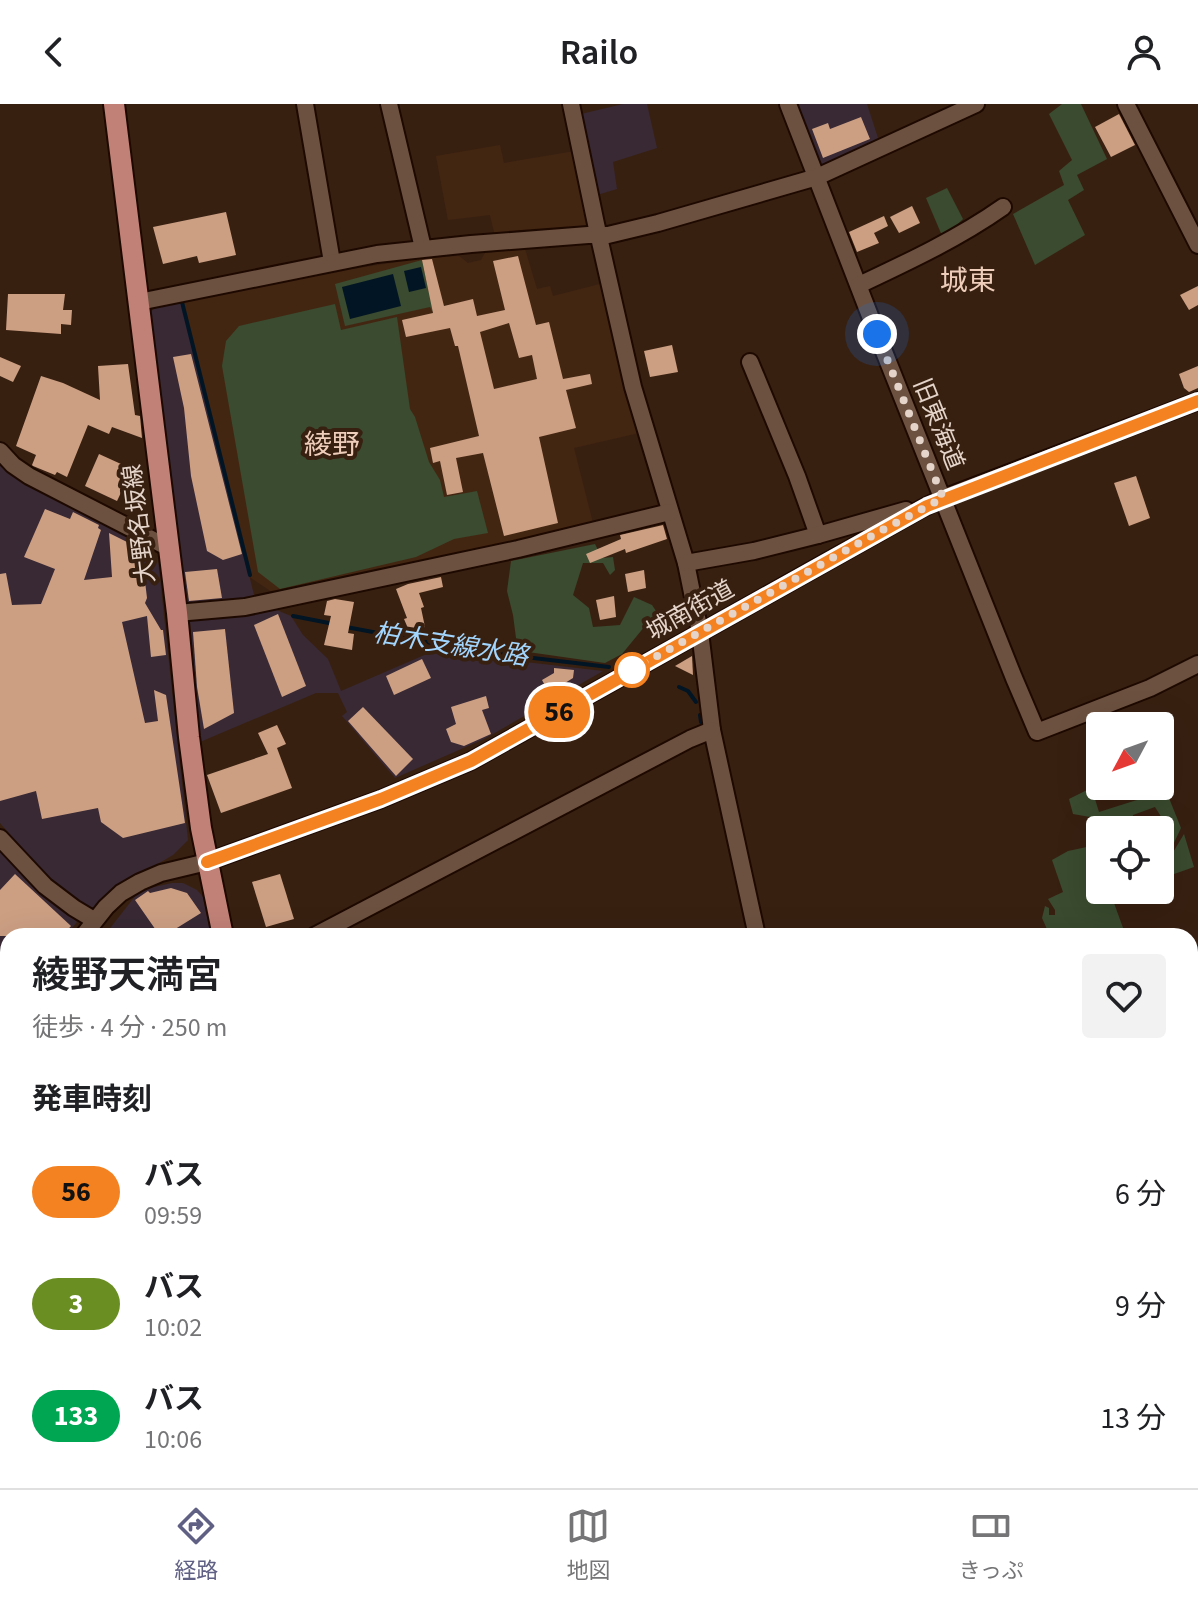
<!DOCTYPE html>
<html lang="ja">
<meta charset="utf-8">
<style>
:root{--surface:#fff;--page:#f2f2f2;--text:#202124;--muted:#757577;--line:#e0e0e0;--accent:#606085}
body{margin:0;font-family:"Source Sans 3","Noto Sans JP",sans-serif;background:var(--page);color:var(--text);height:100vh;display:flex;flex-direction:column;font-size:30px;white-space:nowrap}
*{box-sizing:border-box;margin:0}
p{font-size:26px;color:var(--muted)}
.icon{flex:none;width:44px;height:44px;fill:none;stroke:currentColor;stroke-width:2;stroke-linecap:round;stroke-linejoin:round}
.map{position:relative;flex:1;overflow:hidden}
.sheet{position:absolute;left:0px;top:824px;width:1198px;height:560px;display:flex;flex-direction:column;background:var(--surface);border-radius:24px 24px 0 0;box-shadow:0 8px 32px #0002}
.sheet>*{flex:none}
.badge{padding:0 16px;border-radius:26px;font-size:28px;line-height:52px}
.needle{width:52px;rotate:229deg}
.fabs{position:absolute;left:1086px;top:608px;display:grid;gap:16px}
.fabs a{display:grid;place-items:center;width:88px;height:88px;border-radius:8px;background:var(--surface);box-shadow:0 8px 32px #0002;font-size:40px}
.you{position:absolute;width:40px;height:40px;margin:-20px;border:6px solid #fff;border-radius:50%;background:#1a73e8;box-shadow:0 0 0 12px #1a73e833}
.map>.badge{position:absolute;translate:-50% -50%;box-shadow:0 0 0 4px #fff}
h2{padding:0 32px;font-size:30px;line-height:72px}
.round{display:grid;place-items:center;flex:none;width:84px;height:84px;border-radius:8px;background:var(--page)}
.headline{display:flex;align-items:center;justify-content:space-between;height:136px;padding:0 32px}
h1{font-size:38px;font-weight:600;line-height:60px}
ul{padding:0;list-style:none}
li{display:flex;align-items:center;gap:24px;height:112px;padding:0 32px}
li div{flex:1}
li b{display:block;font-size:30px}
li em{font-style:normal}
li .badge{min-width:88px;font-weight:700;text-align:center}
header{display:flex;justify-content:space-between;align-items:center;height:104px;padding:0 32px;background:var(--surface);font-size:36px;font-weight:600}
.tabs{display:flex;justify-content:space-around;align-items:center;height:112px;border-top:2px solid var(--line);background:var(--surface);font-size:22px;color:var(--muted)}
.tabs a{display:grid;justify-items:center;gap:4px}
.tabs .on{color:var(--accent)}
.map>svg:first-child{display:block}
.commercial{fill:#382934}
.built{fill:#432612}
.green{fill:#3a4b2f}
.water{fill:#021524}
.lines{fill:none;stroke-linecap:round;stroke-linejoin:round}
.stream{stroke:#021524;stroke-width:4}
.building{fill:#cc9f83;fill-rule:evenodd}
.minor-casing{stroke:#1e0900;stroke-width:20}
.major-casing{stroke:#1e0900;stroke-width:24}
.highway-casing{stroke:#1e0900;stroke-width:28}
.minor{stroke:#6c5140;stroke-width:16}
.major{stroke:#c18177;stroke-width:20}
.highway{stroke:#faa19c;stroke-width:24}
.line-casing{stroke:#fff;stroke-width:18}
.line{stroke:#f58220;stroke-width:12}
.walk{stroke:#e4d4ca;stroke-width:8;stroke-dasharray:0 14.4}
.stop-dot{fill:#fff;stroke:#f58220;stroke-width:4}
.labels{text-anchor:middle;stroke-width:8;stroke-linejoin:round;paint-order:stroke}
.street-label{font-size:24px;fill:#e4d4ca;stroke:#382011}
.water-label{font-size:26px;font-style:italic;fill:#a2d5fd;stroke:#382011}
.quarter-label{font-size:28px;fill:#eecebb;stroke:#382011}
</style>
<header><svg class="icon" aria-label="back" viewBox="0 0 24 24"><path d="M15 5l-7 7 7 7"/></svg>Railo<svg class="icon" aria-label="person" viewBox="0 0 24 24"><circle cx="12" cy="8" r="4"/><path d="M4 21q1-7 8-7t8 7"/></svg></header>
<div class="map">
<svg width="1198" height="1384" viewBox="0 0 1198 1384">
<rect width="100%" height="100%" fill="#382011"/>
<g class="commercial">
<polygon points="623,0 647,0 657,44 613,58 617,85 597,91 581,10"/>
<polygon points="796,0 867,0 879,37 821,61"/>
<polygon points="181,198 255,495 185,503 150,209 156,202"/>
<polygon points="0,357 14,372 144,441 158,456 188,736 173,751 131,775 94,803 86,804 49,775 0,719"/>
<polygon points="267,502 291,512 303,531 328,555 341,587 436,546 455,550 603,567 484,635 395,674 342,612 347,608 338,589 316,589 200,638 190,517"/>
<polygon points="0,739 48,791 77,818 65,832 8,832 8,874 0,867"/>
<polygon points="172,779 183,779 197,786 203,793 211,832 104,832 140,786"/>
<polygon points="1,937 8,940 8,1022 0,1021"/>
<polygon points="301,1376 375,1376 379,1384 305,1384"/>
</g>
<g class="built">
<polygon points="500,41 504,59 575,47 589,120 585,125 495,132 490,111 448,116 436,52"/>
<polygon points="525,145 537,185 550,182 553,192 604,179 639,329 574,344 594,423 278,492 251,474 183,197 339,167 424,154 459,152 468,159 481,156 485,149"/>
<polygon points="435,1376 872,1376 874,1384 438,1384"/>
</g>
<g class="green">
<polygon points="1062,0 1081,0 1107,55 1077,71 1084,86 1068,96 1085,131 1035,161 1013,110 1064,81 1059,67 1072,56 1049,10"/>
<polygon points="947,84 963,115 943,134 926,94"/>
<polygon points="422,156 429,189 437,205 432,207 430,203 345,222 335,180"/>
<polygon points="335,200 341,226 397,213 410,305 415,313 429,358 440,376 444,393 477,387 488,429 454,435 416,453 280,485 258,468 222,262 226,237 239,222"/>
<polygon points="595,440 602,454 613,453 615,466 610,471 603,459 583,459 573,491 589,504 593,523 620,521 634,493 652,501 660,513 645,522 622,550 605,559 521,547 516,534 513,511 507,487 511,457"/>
<polygon points="1089,685 1095,695 1099,708 1159,689 1167,689 1181,724 1172,743 1168,737 1165,719 1155,703 1133,711 1131,726 1100,726 1100,786 1117,786 1110,788 1126,832 1050,832 1042,814 1045,802 1049,804 1049,811 1055,811 1055,806 1048,795 1063,788 1052,756 1068,747 1096,741 1090,713 1073,710 1069,695"/>
<polygon points="1184,730 1194,763 1160,775 1160,757 1172,750"/>
<polygon points="1194,934 1198,939 1198,1037 1190,1039 1190,937"/>
<polygon points="0,1176 8,1189 8,1242 0,1240"/>
</g>
<g class="water">
<polygon points="421,163 426,184 409,188 404,167"/>
<polygon points="393,170 401,202 350,215 342,183"/>
</g>
<g class="lines">
<g class="stream">
<polyline points="182,198 250,471"/>
<polyline points="293,512 334,520"/>
<polyline points="346,523 475,547 609,563"/>
<polyline points="679,583 688,587 696,598"/>
<polyline points="700,611 701,618"/>
<polyline points="898,1376 900,1384"/>
</g>
</g>
<g class="building">
<polygon points="1119,10 1135,41 1111,53 1095,23"/>
<polygon points="861,13 870,35 823,54 812,25 828,19 830,25"/>
<polygon points="912,102 920,119 899,129 890,113"/>
<polygon points="226,108 236,151 199,159 197,152 163,160 153,123"/>
<polygon points="884,112 888,122 874,129 879,139 857,148 849,128"/>
<path d="M518,152L536,221L549,218L563,275L590,270L592,280L566,286L576,324L539,333L558,419L504,432L483,349L456,354L463,388L447,391L440,357L433,359L430,344L479,332L458,242H455L450,224L406,233L402,216L433,209L422,156L432,155L444,202L473,195L477,212L505,206L493,157ZM509,219L519,254L532,251L537,275L494,285L480,228Z"/>
<polygon points="1198,182 1198,201 1189,206 1180,191"/>
<polygon points="8,190 65,190 63,206 72,206 71,221 61,220 61,230 6,226"/>
<polygon points="672,241 678,268 650,273 644,247"/>
<polygon points="191,250 242,450 223,456 207,447 191,372 184,304 173,253"/>
<polygon points="0,253 21,262 13,278 0,272"/>
<polygon points="128,260 135,311 140,312 142,334 112,323 109,330 88,321 67,373 57,368 55,371 33,362 32,361 36,351 16,342 41,272 63,279 100,296 98,262"/>
<polygon points="1198,262 1198,284 1189,288 1184,284 1179,270"/>
<polygon points="99,350 132,365 117,397 85,382"/>
<polygon points="1136,372 1150,414 1129,422 1114,379"/>
<polygon points="45,405 70,415 73,408 99,421 98,424 101,426 84,476 112,473 109,429 137,443 142,452 147,494 145,499 161,526 163,526 166,551 151,553 147,512 122,518 145,619 158,617 154,586 166,591 185,719 123,734 101,718 98,704 42,715 36,687 0,697 0,470 6,469 12,501 41,500 55,465 24,453"/>
<polygon points="663,421 667,435 626,449 625,445 590,459 586,450 621,435 620,431"/>
<polygon points="217,465 222,494 189,497 185,468"/>
<polygon points="644,466 646,484 628,488 625,470"/>
<polygon points="441,473 443,483 419,489 424,503 421,504 425,523 410,529 404,515 407,514 396,485 408,480"/>
<polygon points="614,492 616,513 600,516 596,496"/>
<polygon points="335,495 354,498 348,529 354,530 352,546 324,541 331,512 324,511 327,497"/>
<polygon points="278,510 306,582 282,593 254,521"/>
<polygon points="225,525 234,609 204,625 197,583 193,528"/>
<polygon points="692,552 693,571 675,562"/>
<polygon points="422,555 431,574 394,591 386,572"/>
<polygon points="554,564 574,566 573,574 549,589 542,576 554,569"/>
<polygon points="486,592 489,604 482,606 491,630 464,642 451,638 446,625 456,620 451,603"/>
<polygon points="363,603 413,655 396,672 348,617"/>
<polygon points="277,621 286,640 277,644 292,684 221,709 207,671 268,650 258,629"/>
<polygon points="15,770 71,822 62,832 0,832 0,786"/>
<polygon points="280,770 294,815 266,823 252,778"/>
<polygon points="171,784 187,789 201,809 164,832 160,832 135,796 148,787 150,789"/>
</g>
<g class="lines">
<defs>
<g id="minor">
<polyline points="305,0 332,158"/>
<polyline points="389,0 423,144"/>
<polyline points="571,0 596,120 633,283 686,459 700,528 712,626 757,832"/>
<polyline points="788,0 877,230 1014,574 1037,628 1150,584 1198,560"/>
<polyline points="1126,0 1198,141"/>
<path d="M859,181C908,158 959,134 1003,103"/>
<polyline points="139,198 377,150 471,140 588,131 608,131 658,119 817,73 976,0"/>
<polyline points="750,258 797,372 818,431"/>
<polyline points="0,347 13,361 29,372 167,443"/>
<polyline points="686,459 754,447 818,431 906,406"/>
<polyline points="177,509 245,503 518,445 670,408"/>
<polyline points="0,734 45,782 74,804 94,816"/>
<polyline points="83,832 106,803 121,789 140,778 161,769 207,758 381,695 471,657 921,405 943,394 1198,297"/>
<polyline points="314,832 690,635 712,626"/>
<polyline points="1190,891 1198,887"/>
<polyline points="0,1032 8,1041"/>
<polyline points="1190,1149 1198,1166"/>
<polyline points="0,1155 8,1166"/>
<polyline points="0,1296 8,1297"/>
<polyline points="293,1376 298,1384"/>
<polyline points="663,1376 666,1384"/>
<polyline points="791,1376 794,1384"/>
<polyline points="885,1376 887,1384"/>
<polyline points="58,1384 59,1376"/>
</g>
<polyline id="major" points="114,0 177,509 189,633 201,724 223,832"/>
<g id="highway">
<polyline points="0,884 8,891"/>
<polyline points="0,919 8,927"/>
<polyline points="389,1376 393,1384"/>
<polyline points="418,1376 422,1384"/>
</g>
</defs>
<use href="#minor" class="minor-casing"/>
<use href="#major" class="major-casing"/>
<use href="#highway" class="highway-casing"/>
<use href="#minor" class="minor"/>
<use href="#major" class="major"/>
<use href="#highway" class="highway"/>
</g>
<g class="lines">
<defs>
<polyline id="line" points="207,758 381,695 471,657 927,402 1198,297"/>
</defs>
<use href="#line" class="line-casing"/>
<use href="#line" class="line"/>
<polyline class="walk" points="632,566 879,428 943,394 877,230"/>
</g>
<circle class="stop-dot" cx="632" cy="566" r="16"/>
<g class="labels">
<g class="street-label">
<text transform="translate(939 320) rotate(68)" y="8">旧東海道</text>
<text transform="translate(139 420) rotate(-97)" y="8">大野名坂線</text>
<text transform="translate(690 506) rotate(-29)" y="8">城南街道</text>
</g>
<g class="water-label">
<text transform="translate(451 540) rotate(9)" y="9">柏木支線水路</text>
</g>
<g class="quarter-label">
<text x="968" y="186">城東</text>
<text x="332" y="350">綾野</text>
</g>
</g>
</svg>
<div class="fabs">
<a><svg class="needle" viewBox="-14 -14 28 28"><path d="M0-13l5 13h-10z" fill="#e53935"/><path d="M0 13l5-13h-10z" fill="#757577"/></svg></a>
<a><svg class="icon" aria-label="locate" viewBox="0 0 24 24"><circle cx="12" cy="12" r="6"/><path d="M12 2v4M12 18v4M2 12h4M18 12h4"/></svg></a>
</div>
<div class="you" style="left:877px;top:230px"></div>
<b class="badge" style="left:559px;top:608px;background:#f58220;color:#111">56</b>
<section class="sheet">
<div class="headline"><div><h1>綾野天満宮</h1><p>徒歩 · 4 分 · 250 m</p></div><a class="round"><svg class="icon" aria-label="heart" viewBox="0 0 24 24"><path d="M12 20l-8-8c-3-5 5-10 8-4 3-6 11-1 8 4z"/></svg></a></div>
<h2>発車時刻</h2>
<ul>
<li><span class="badge" style="background:#f58220;color:#111">56</span><div><b>バス</b><p>09:59</p></div><em>6 分</em></li>
<li><span class="badge" style="background:#6b8e23;color:#fff">3</span><div><b>バス</b><p>10:02</p></div><em>9 分</em></li>
<li><span class="badge" style="background:#00a651;color:#fff">133</span><div><b>バス</b><p>10:06</p></div><em>13 分</em></li>
</ul>
</section>
</div>
<nav class="tabs">
<a class="on"><svg class="icon" aria-label="directions" viewBox="0 0 24 24"><path d="M12 3l9 9-9 9-9-9zM9 14v-3h6M13 9l2 2-2 2"/></svg>経路</a>
<a><svg class="icon" aria-label="map" viewBox="0 0 24 24"><path d="M3 6l6-2 6 2 6-2v14l-6 2-6-2-6 2zM9 4v14M15 6v14"/></svg>地図</a>
<a><svg class="icon" aria-label="tickets" viewBox="0 0 24 24"><path d="M3 7h18v10H3zM15 7v10"/></svg>きっぷ</a>
</nav>
